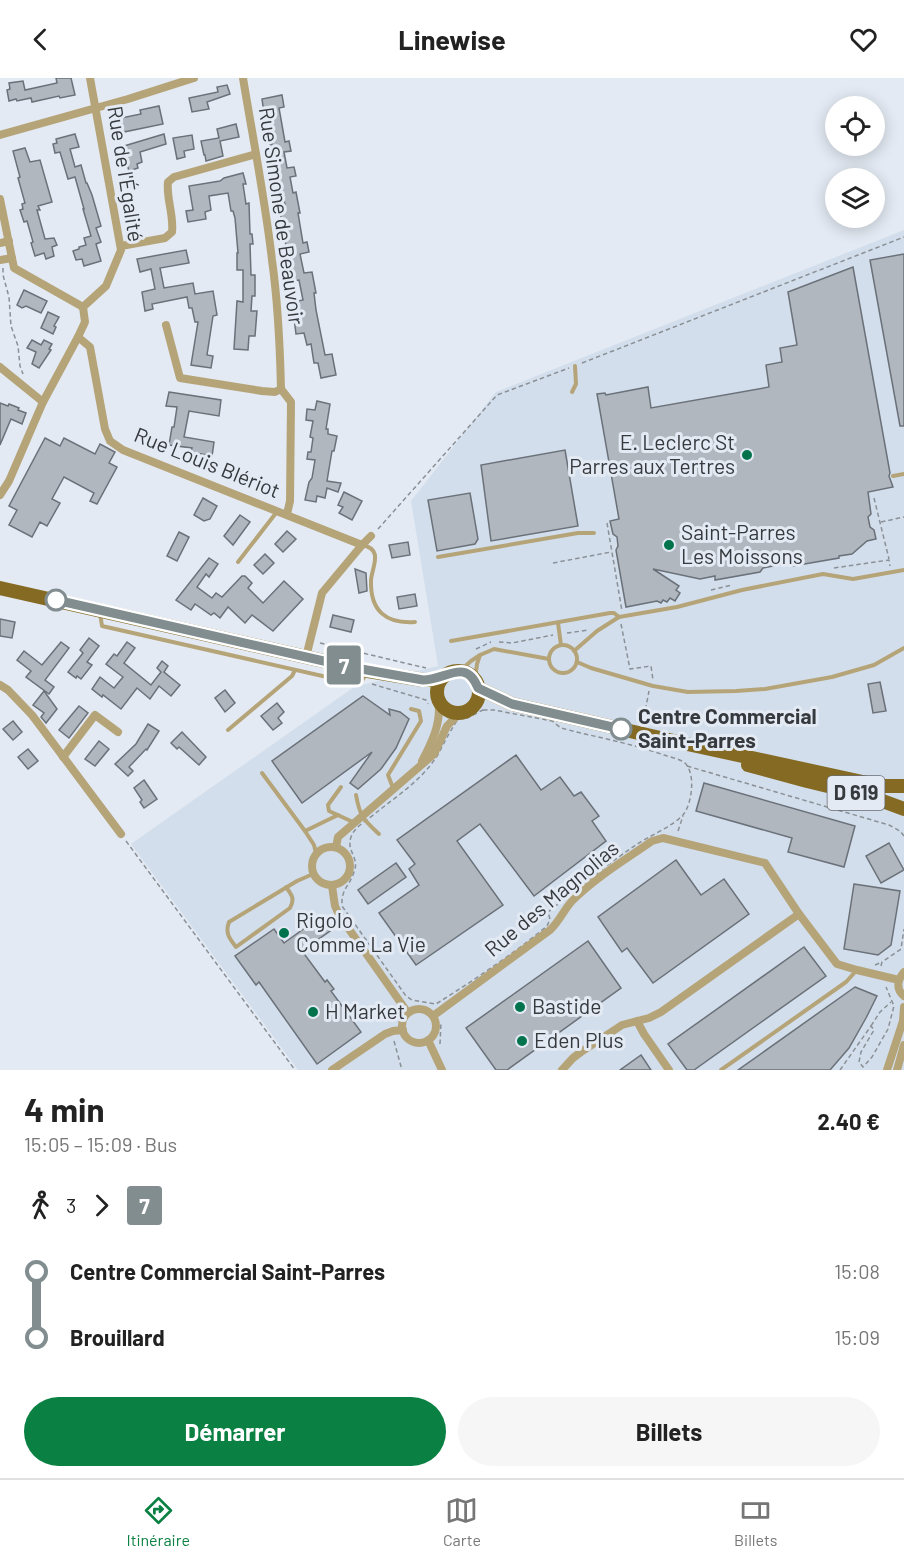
<!DOCTYPE html>
<html lang="fr">
<meta charset="utf-8">
<style>
:root{--surface:#fff;--page:#f6f6f6;--text:#222;--muted:#767676;--line:#e0e0e0;--accent:#0b8043}
body{margin:0;font-family:Barlow,sans-serif;background:var(--page);color:var(--text);height:100vh;display:flex;flex-direction:column;font-size:22px;white-space:nowrap}
*{box-sizing:border-box;margin:0}
p{font-size:20px;color:var(--muted)}
.icon{flex:none;width:33px;height:33px;fill:none;stroke:currentColor;stroke-width:2;stroke-linecap:round;stroke-linejoin:round}
.map{position:relative;height:992px;overflow:hidden}
.drawer{display:flex;flex-direction:column;background:var(--surface);flex:1}
.drawer>*{flex:none}
.badge{padding:0 12px;border-radius:4px;font-size:21px;line-height:39px}
.buttons{position:absolute;left:825px;top:18px;display:grid;gap:12px}
.buttons a{display:grid;place-items:center;width:60px;height:60px;border-radius:50%;background:var(--surface);box-shadow:0 3px 15px #0003;font-size:30px}
.map>.badge{position:absolute;translate:-50% -50%;box-shadow:0 0 0 3px #fff}
.legs{display:flex;align-items:center;gap:9px;height:66px;padding:0 24px;font-size:20px}
.legs p{margin-inline-start:auto}
.headline{display:flex;align-items:center;justify-content:space-between;height:102px;padding:0 24px}
h1{font-size:33px;font-weight:700;line-height:45px}
.action{display:flex;gap:12px;margin-top:auto;padding:12px 24px}
.action a{flex:1;height:69px;border-radius:36px;background:var(--accent);color:#fff;font-size:24px;font-weight:700;line-height:69px;text-align:center}
.action a+a{background:var(--page);color:var(--text)}
ul{padding:0 24px;list-style:none}
li{display:flex;align-items:center;gap:21px;height:66px;font-size:22px}
li i{display:grid;place-items:center;width:9px;height:100%;margin:0 8px;background:currentColor}
li i::after{content:'';width:15px;height:15px;margin:-8px;border:4px solid;border-radius:50%;background:var(--surface)}
li p{margin-inline-start:auto}
li:first-child i{background:linear-gradient(#0000 50%,currentColor 0)}
li:last-child i{background:linear-gradient(currentColor 50%,#0000 0)}
header{display:flex;justify-content:space-between;align-items:center;height:78px;padding:0 24px;background:var(--surface);font-size:27px;font-weight:700}
.dock{display:flex;justify-content:space-around;align-items:center;height:84px;border-top:2px solid var(--line);background:var(--surface);font-size:16px;color:var(--muted)}
.dock a{display:grid;justify-items:center;gap:3px}
.dock .selected{color:var(--accent)}
.map>svg:first-child{display:block}
.built{fill:#d2deec}
.building{fill:#b0b7bf;stroke:#6b7179;stroke-width:1.5}
.lines{fill:none;stroke-linecap:round;stroke-linejoin:round}
.path{stroke:#8b9096;stroke-width:1.5;stroke-dasharray:4.5 3;stroke-linecap:butt}
.lane{stroke:#b6a479;stroke-width:4}
.street{stroke:#b6a479;stroke-width:8}
.primary{stroke:#846a22;stroke-width:14}
.line-1-casing{stroke:#fff;stroke-width:14}
.line-1{stroke:#818d8f;stroke-width:9}
.poi-dot{fill:#00724c;stroke:#e3eaf3;stroke-width:2}
.stop-1-dot{fill:#fff;stroke:#818d8f;stroke-width:3}
.labels{text-anchor:middle;stroke-width:6;stroke-linejoin:round;paint-order:stroke}
.shield{fill:#e3eaf3;stroke:#6a6e74;stroke-width:1.5}
.shield-label{font-size:20px;font-weight:bold;fill:#36393d}
.street-label{font-size:21px;fill:#36393d;stroke:#e3eaf3}
.poi-label{font-size:21px;fill:#36393d;stroke:#e3eaf3;text-anchor:start}
.stop-label{font-size:21px;font-weight:bold;fill:#36393d;stroke:#e3eaf3;text-anchor:start}
</style>
<header><svg class="icon" aria-label="back" viewBox="0 0 24 24"><path d="M15 5l-7 7 7 7"/></svg>Linewise<svg class="icon" aria-label="heart" viewBox="0 0 24 24"><path d="M12 20l-8-8c-3-5 5-10 8-4 3-6 11-1 8 4z"/></svg></header>
<div class="map">
<svg width="904" height="992" viewBox="0 0 904 992">
<rect width="100%" height="100%" fill="#e3eaf3"/>
<polygon class="built" points="904,152 904,992 298,992 131,766 354,609 438,588 411,423 496,314"/>
<g class="building">
<polygon points="56,0 71,0 75,17 60,20 59,18 32,24 31,20 17,23 16,21 9,23 7,12 10,11 9,5 23,3 25,12 57,5"/>
<polygon points="227,7 230,16 207,24 209,31 192,34 189,20 218,14 217,9"/>
<polygon points="282,17 284,29 279,30 285,64 289,63 291,73 284,74 287,90 294,89 296,98 290,99 293,115 296,114 300,135 298,135 303,165 307,164 309,174 300,176 304,195 312,194 316,215 314,215 316,232 325,277 332,276 336,297 321,300 318,285 314,285 311,266 307,267 304,255 296,256 292,224 303,222 299,202 292,203 279,128 285,127 282,111 278,112 270,67 272,66 267,35 264,35 262,21"/>
<polygon points="159,28 163,46 119,55 116,41 141,36 140,32"/>
<polygon points="236,46 239,59 220,63 223,78 206,83 205,77 204,77 201,63 219,60 217,51"/>
<polygon points="75,56 79,69 70,71 75,89 81,87 86,105 87,105 92,117 101,148 96,150 101,164 96,166 101,183 84,188 82,181 76,182 73,173 79,171 79,169 86,167 84,160 91,158 83,131 84,131 75,99 68,101 60,74 55,75 53,66 57,65 56,61"/>
<polygon points="164,56 166,66 140,74 142,84 137,86 138,90 129,93 124,76 127,75 124,68"/>
<polygon points="192,57 194,71 184,73 185,79 177,81 173,60"/>
<polygon points="25,70 30,84 40,82 52,124 38,128 40,132 37,132 45,161 54,160 57,167 52,169 54,178 46,181 44,175 35,178 31,165 33,164 27,143 24,144 20,132 23,131 22,126 25,125 18,100 20,99 13,73"/>
<polygon points="243,95 246,106 243,106 246,126 249,125 250,156 252,156 253,166 250,166 251,197 255,197 255,218 252,218 251,233 257,233 255,258 249,258 248,272 234,271 237,223 243,224 243,192 237,192 237,175 238,175 235,140 233,133 231,133 228,115 209,118 211,132 205,134 206,141 188,144 186,133 193,132 189,108 220,103 224,100"/>
<polygon points="186,172 189,185 160,190 164,210 193,205 195,216 213,213 217,237 213,238 207,277 213,278 211,290 191,287 198,244 195,244 192,230 189,230 187,219 152,226 153,231 145,233 142,214 155,211 151,191 140,194 137,181"/>
<polygon points="904,176 904,348 900,348 870,182"/>
<polygon points="853,189 890,395 889,398 893,409 868,414 871,436 868,439 870,449 874,452 876,461 867,463 852,476 839,478 839,480 793,488 788,485 763,490 760,494 715,502 715,498 700,501 653,491 679,508 676,512 680,515 675,523 670,520 667,524 663,522 661,525 657,523 626,529 616,472 618,468 617,459 613,456 610,443 619,441 597,316 605,315 606,317 648,309 651,330 769,309 766,287 782,284 780,270 797,267 788,214"/>
<polygon points="24,212 47,223 41,235 26,228 22,230 17,227"/>
<polygon points="48,234 59,239 54,248 56,249 53,256 41,250"/>
<polygon points="32,262 41,267 44,262 52,266 49,271 51,272 39,290 32,286 36,274 27,270"/>
<polygon points="169,314 221,322 219,338 189,333 184,359 214,364 212,378 191,374 192,370 169,367 172,349 174,349 177,329 166,328"/>
<polygon points="317,323 330,326 326,351 328,351 328,356 337,358 334,373 332,373 327,403 341,405 338,414 327,410 325,420 317,418 316,424 305,422 309,404 312,400 315,382 307,381 308,374 311,374 313,360 310,359 313,343 306,342 307,331 315,332"/>
<polygon points="0,325 8,328 9,326 19,330 18,332 26,335 22,346 11,341 0,367"/>
<polygon points="45,360 60,368 64,360 95,376 100,366 115,374 109,385 117,389 97,426 90,423 94,415 64,399 52,421 60,425 47,448 40,444 32,459 9,447 17,432 9,428"/>
<polygon points="565,372 578,448 491,463 481,387"/>
<polygon points="344,414 362,423 352,442 339,435 343,429 338,427"/>
<polygon points="470,415 478,461 475,466 437,473 428,422"/>
<polygon points="203,420 217,428 210,441 204,443 194,437"/>
<polygon points="240,437 250,444 233,467 224,458"/>
<polygon points="287,453 296,461 283,474 275,466"/>
<polygon points="179,454 189,459 177,483 167,478"/>
<polygon points="408,464 410,477 392,480 389,467"/>
<polygon points="265,476 274,485 263,496 254,487"/>
<polygon points="209,480 218,486 209,499 206,496 197,509 212,520 216,515 222,519 242,498 245,498 252,505 248,510 263,525 284,503 303,521 273,553 252,537 245,545 228,529 220,540 214,535 211,537 195,526 191,532 176,522"/>
<polygon points="355,491 366,495 367,513 359,515"/>
<polygon points="415,516 417,528 399,531 397,519"/>
<polygon points="333,537 354,542 351,554 330,549"/>
<polygon points="0,541 15,544 12,560 0,558"/>
<polygon points="89,560 99,568 87,584 92,587 81,601 77,598 76,600 68,594 83,575 80,572"/>
<polygon points="61,564 69,570 45,602 54,609 49,616 26,599 31,593 17,582 24,573 42,587"/>
<polygon points="127,564 135,570 124,585 151,607 161,594 157,590 162,583 168,588 164,594 180,607 171,618 159,608 150,621 137,610 121,631 103,617 102,619 92,611 100,599 114,610 123,599 106,586 114,576 117,578"/>
<polygon points="880,604 886,633 873,635 868,606"/>
<polygon points="225,612 235,625 225,634 215,620"/>
<polygon points="44,613 57,631 46,645 41,639 44,635 33,627"/>
<polygon points="363,618 390,637 389,631 400,634 409,641 396,670 381,691 358,711 350,705 372,674 302,725 272,683"/>
<polygon points="277,625 284,634 278,640 282,645 273,652 261,638"/>
<polygon points="79,628 88,635 69,660 59,652"/>
<polygon points="13,643 22,654 13,662 3,651"/>
<polygon points="148,646 159,653 147,672 146,671 129,689 133,693 128,698 115,686 136,666"/>
<polygon points="182,654 206,679 199,687 179,669 177,671 171,665"/>
<polygon points="99,663 109,671 95,688 85,681"/>
<polygon points="28,671 38,683 28,691 18,679"/>
<polygon points="516,677 541,712 560,699 574,718 581,714 599,738 592,743 606,763 534,818 480,746 457,763 503,827 416,887 379,835 419,807 409,791 415,786 397,762"/>
<polygon points="144,702 157,721 144,730 140,724 142,722 134,710"/>
<polygon points="704,705 855,748 844,789 788,774 792,760 696,733"/>
<polygon points="889,765 904,792 881,805 866,778"/>
<polygon points="676,782 701,817 724,801 749,836 653,905 627,870 622,874 598,839"/>
<polygon points="396,785 406,799 368,826 358,812"/>
<polygon points="854,806 900,813 891,867 878,877 844,871"/>
<polygon points="320,839 330,853 302,873 325,904 327,902 334,911 331,913 361,954 317,986 259,904 256,907 235,878 274,851 284,865"/>
<polygon points="588,863 621,910 507,992 496,992 466,950"/>
<polygon points="804,869 826,898 694,992 687,992 668,966"/>
<polygon points="855,909 877,918 866,940 849,970 830,992 738,992"/>
<polygon points="641,977 651,992 620,992"/>
</g>
<g class="lines">
<g class="path">
<polyline points="3,190 3,197 9,219 11,248 18,268 20,288 23,296"/>
<polyline points="582,285 904,159"/>
<polyline points="874,420 889,481"/>
<polyline points="881,444 904,439"/>
<polyline points="607,445 622,533"/>
<polyline points="378,451 497,317 569,290"/>
<polyline points="553,485 611,474"/>
<polyline points="834,490 889,482 890,488"/>
<polyline points="711,512 732,507"/>
<polyline points="621,546 630,591 651,588 653,602"/>
<polyline points="567,555 589,552"/>
<polyline points="499,564 512,565 553,557"/>
<polyline points="320,565 426,590"/>
<polyline points="476,571 491,564"/>
<polyline points="372,606 426,622 428,626"/>
<path d="M483,632H494L552,643L561,650C595,659 630,665 664,677C670,679 680,681 685,685C696,696 692,726 683,737C673,748 649,758 636,767C606,787 577,811 548,834L550,841L547,848C512,877 474,902 436,926L412,922L406,918L342,828C341,811 349,809 354,794C360,779 346,774 351,759C354,749 369,741 377,734C397,718 420,703 435,681C439,676 441,670 444,665C448,657 453,649 458,641L467,640Z"/>
<polyline points="644,639 649,613"/>
<polyline points="687,688 889,747 900,753 904,758"/>
<polyline points="678,753 683,738"/>
<polyline points="126,763 295,992"/>
<polyline points="875,887 882,884"/>
<polyline points="881,888 882,884 901,871 904,851"/>
<polyline points="871,948 880,934 891,924"/>
<polyline points="394,963 402,992"/>
<polyline points="440,966 441,944"/>
<polyline points="840,992 871,948 874,952 861,974 859,984 863,989 872,979 888,951 894,928 886,909"/>
</g>
<g class="lane">
<polyline points="572,314 576,306 575,288"/>
<polyline points="893,398 904,396"/>
<path d="M362,467C384,471 372,489 371,502C370,533 386,546 415,544"/>
<polyline points="438,479 578,455 594,455"/>
<polyline points="238,484 276,435"/>
<polyline points="100,535 102,548 349,604 363,601 366,595"/>
<polyline points="558,545 561,567"/>
<polyline points="451,563 610,535 614,535 619,539"/>
<circle cx="563" cy="581" r="14"/>
<polyline points="574,573 597,553 619,539 677,529 742,512 823,496 853,501 904,492"/>
<polyline points="480,577 494,571 549,581"/>
<polyline points="577,584 591,590 653,608 688,614 736,613 765,611 832,599 874,587 904,570"/>
<polyline points="460,593 471,583 480,577 477,586 475,602"/>
<polyline points="228,652 292,598 295,592"/>
<polyline points="262,695 305,753 338,737"/>
<polyline points="341,709 328,727 329,733 353,744"/>
<polyline points="393,710 388,697 421,643 419,633 411,631"/>
<path d="M356,717C360,739 363,741 379,756"/>
<polyline points="305,753 314,767 316,775"/>
<path d="M286,809C292,817 295,821 290,830L236,869C229,860 225,855 229,844L297,803L313,796"/>
<polyline points="721,992 846,904 856,893"/>
</g>
<g class="street">
<path d="M243,0C253,61 265,121 272,182C278,225 280,268 281,311"/>
<polyline points="0,57 128,21 194,0"/>
<polyline points="0,121 14,190 83,229"/>
<polyline points="0,165 9,163"/>
<path d="M121,168L165,160L172,154C174,137 166,120 168,104L174,99L256,76"/>
<polyline points="0,182 12,180"/>
<polyline points="166,247 180,300 262,313 275,314 281,311"/>
<polyline points="78,259 90,269 105,351 110,363 123,372 362,467"/>
<polyline points="0,289 43,324"/>
<polyline points="281,311 291,324 290,423 287,436"/>
<polyline points="0,417 9,403 43,324 78,259 85,244 83,229 106,208 121,172 90,0"/>
<polyline points="306,579 322,515 362,467 371,458"/>
<polyline points="0,607 8,612 32,637 121,756"/>
<polyline points="63,679 95,637 118,654"/>
<path d="M422,683C432,664 442,644 438,622"/>
<circle cx="331" cy="788" r="19"/>
<polyline points="336,769 338,759 434,676 447,648 460,635"/>
<polyline points="332,808 335,828 339,837 408,935"/>
<path d="M904,894C898,901 895,911 904,918"/>
<circle cx="419" cy="948" r="17"/>
<path d="M433,938L550,852C560,843 564,831 573,822C596,799 625,782 652,763L663,760L765,785L799,836L837,886L857,892L899,902"/>
<polyline points="637,943 644,956 669,992"/>
<polyline points="428,962 442,992"/>
<polyline points="332,992 385,956 393,953 403,952"/>
<polyline points="562,992 573,980 581,974 622,947 649,940 661,934 799,836"/>
<polyline points="887,992 903,943 904,929"/>
<polyline points="897,992 904,967"/>
</g>
<g class="primary">
<polyline points="0,510 368,593 423,602 431,602 444,598"/>
<circle cx="458" cy="614" r="21"/>
<polyline points="478,610 512,626 669,662 881,708 904,708"/>
<polyline points="748,687 807,703 869,718 904,731"/>
</g>
</g>
<g class="lines">
<defs>
<path id="line-1" d="M56,522L350,589L423,602C446,602 466,579 478,610L512,626L621,651"/>
</defs>
<use href="#line-1" class="line-1-casing"/>
<use href="#line-1" class="line-1"/>
</g>
<g class="poi-dot">
<circle cx="747" cy="377" r="6"/>
<circle cx="669" cy="467" r="6"/>
<circle cx="284" cy="855" r="6"/>
<circle cx="520" cy="929" r="6"/>
<circle cx="313" cy="934" r="6"/>
<circle cx="522" cy="963" r="6"/>
</g>
<g class="stop-1-dot">
<circle cx="56" cy="522" r="10"/>
<circle cx="621" cy="651" r="10"/>
</g>
<g class="labels">
<rect class="shield" x="827.5" y="698" width="57" height="34" rx="4.5"/>
<g class="shield-label">
<text x="856" y="722">D 619</text>
</g>
<g class="street-label">
<text transform="translate(125 96) rotate(81)" y="7">Rue de l'Égalité</text>
<text transform="translate(281 138) rotate(82)" y="7">Rue Simone de Beauvoir</text>
<text transform="translate(207 385) rotate(22)" y="7">Rue Louis Blériot</text>
<text transform="translate(552 821) rotate(-40)" y="7">Rue des Magnolias</text>
</g>
<g class="poi-label">
<text x="735" y="372" text-anchor="end">E. Leclerc St<tspan x="735" dy="24">Parres aux Tertres</tspan></text>
<text x="681" y="462">Saint-Parres<tspan x="681" dy="24">Les Moissons</tspan></text>
<text x="296" y="850">Rigolo<tspan x="296" dy="24">Comme La Vie</tspan></text>
<text x="532" y="936">Bastide</text>
<text x="325" y="941">H Market</text>
<text x="534" y="970">Eden Plus</text>
</g>
<g class="stop-label">
<text x="638" y="646">Centre Commercial<tspan x="638" dy="24">Saint-Parres</tspan></text>
</g>
</g>
</svg>
<div class="buttons">
<a><svg class="icon" aria-label="locate" viewBox="0 0 24 24"><circle cx="12" cy="12" r="6"/><path d="M12 2v4M12 18v4M2 12h4M18 12h4"/></svg></a>
<a><svg class="icon" aria-label="layers" viewBox="0 0 24 24"><path d="M12 4l9 5-9 5-9-5zM3 14l9 5 9-5"/></svg></a>
</div>
<b class="badge" style="left:344px;top:587px;background:#818d8f;color:#fff">7</b>
</div>
<section class="drawer">
<div class="headline"><div><h1>4 min</h1><p>15:05 – 15:09 · Bus</p></div><b>2.40 €</b></div>
<div class="legs"><svg class="icon" aria-label="walk" viewBox="0 0 24 24"><circle cx="13" cy="4" r="2"/><path d="M13 8l-2 6 4 7M11 14l-3 7M7 12l3-4h3l4 4"/></svg>3<svg class="icon" aria-label="forward" viewBox="0 0 24 24"><path d="M9 5l7 7-7 7"/></svg><b class="badge" style="background:#818d8f;color:#fff">7</b></div>
<ul>
<li><i style="color:#818d8f"></i><b>Centre Commercial Saint-Parres</b><p>15:08</p></li>
<li><i style="color:#818d8f"></i><b>Brouillard</b><p>15:09</p></li>
</ul>
<div class="action"><a>Démarrer</a><a>Billets</a></div>
</section>
<nav class="dock">
<a class="selected"><svg class="icon" aria-label="directions" viewBox="0 0 24 24"><path d="M12 3l9 9-9 9-9-9zM9 14v-3h6M13 9l2 2-2 2"/></svg>Itinéraire</a>
<a><svg class="icon" aria-label="map" viewBox="0 0 24 24"><path d="M3 6l6-2 6 2 6-2v14l-6 2-6-2-6 2zM9 4v14M15 6v14"/></svg>Carte</a>
<a><svg class="icon" aria-label="tickets" viewBox="0 0 24 24"><path d="M3 7h18v10H3zM15 7v10"/></svg>Billets</a>
</nav>
